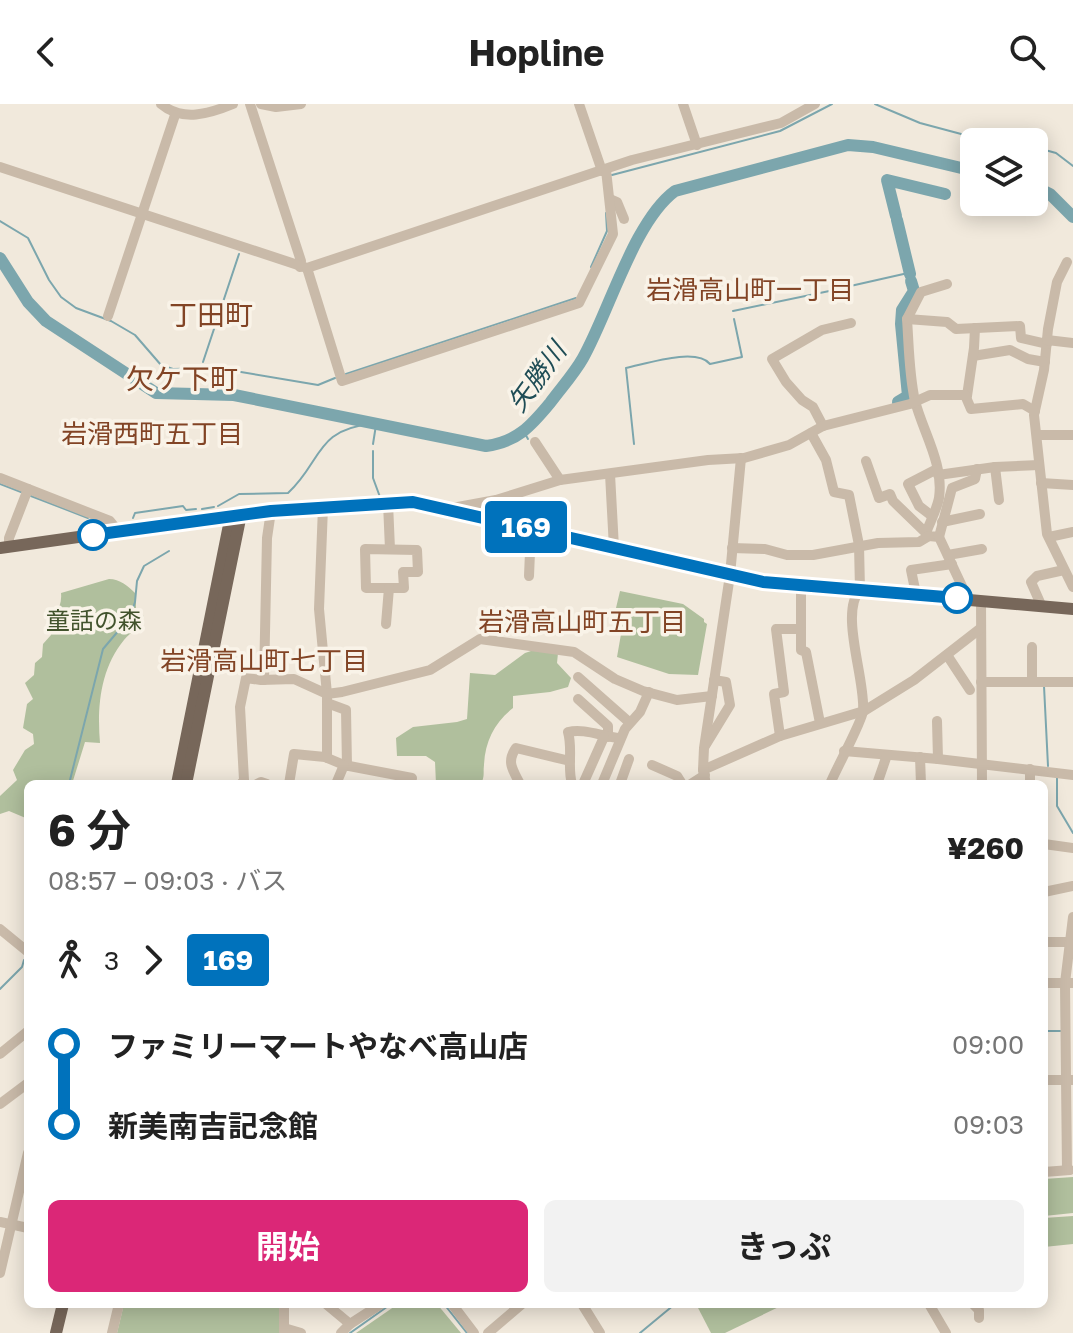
<!DOCTYPE html>
<html lang="ja">
<meta charset="utf-8">
<style>
:root{--surface:#fff;--page:#f2f2f2;--text:#222;--muted:#767676;--accent:#db2777}
body{margin:0;font-family:"Golos Text","Noto Sans JP",sans-serif;background:var(--page);color:var(--text);height:100vh;display:flex;flex-direction:column;font-size:30px;white-space:nowrap}
*{box-sizing:border-box;margin:0}
p{font-size:26px;color:var(--muted)}
.icon{flex:none;width:44px;height:44px;fill:none;stroke:currentColor;stroke-width:2;stroke-linecap:round;stroke-linejoin:round}
.map{position:relative;flex:1;overflow:hidden}
.panel{position:absolute;left:24px;top:676px;width:1024px;height:528px;display:flex;flex-direction:column;background:var(--surface);border-radius:12px;box-shadow:0 4px 20px #0003}
.panel>*{flex:none}
.badge{padding:0 16px;border-radius:6px;font-size:28px;line-height:52px}
.controls{position:absolute;left:960px;top:24px;display:grid;gap:16px}
.controls a{display:grid;place-items:center;width:88px;height:88px;border-radius:12px;background:var(--surface);box-shadow:0 4px 20px #0003;font-size:40px}
.map>.badge{position:absolute;translate:-50% -50%;box-shadow:0 0 0 4px #fff}
.legs{display:flex;align-items:center;gap:12px;height:88px;padding:0 24px;font-size:26px}
.legs p{margin-inline-start:auto}
.overview{display:flex;align-items:center;justify-content:space-between;height:136px;padding:0 24px}
h1{font-size:44px;font-weight:700;line-height:60px}
.primary-button{display:flex;gap:16px;margin-top:auto;padding:16px 24px}
.primary-button a{flex:1;height:92px;border-radius:12px;background:var(--accent);color:#fff;font-size:32px;font-weight:700;line-height:92px;text-align:center}
.primary-button a+a{background:var(--page);color:var(--text)}
ul{padding:0 24px;list-style:none}
li{display:flex;align-items:center;gap:28px;height:80px;font-size:30px}
li i{display:grid;place-items:center;width:12px;height:100%;margin:0 10px;background:currentColor}
li i::after{content:'';width:20px;height:20px;margin:-10px;border:6px solid;border-radius:50%;background:var(--surface)}
li p{margin-inline-start:auto}
li:first-child i{background:linear-gradient(#0000 50%,currentColor 0)}
li:last-child i{background:linear-gradient(currentColor 50%,#0000 0)}
header{display:flex;justify-content:space-between;align-items:center;height:104px;padding:0 24px;background:var(--surface);font-size:36px;font-weight:700}
.map>svg:first-child{display:block}
.green{fill:#b0bf9d}
.lines{fill:none;stroke-linecap:round;stroke-linejoin:round}
.stream{stroke:#7ca6ad;stroke-width:2}
.river{stroke:#7ca6ad;stroke-width:12}
.minor{stroke:#c9baa9;stroke-width:10}
.major{stroke:#77675a;stroke-width:12}
.line-1-casing{stroke:#fff;stroke-width:18}
.line-1{stroke:#0072bc;stroke-width:12}
.stop-1-dot{fill:#fff;stroke:#0072bc;stroke-width:4}
.labels{text-anchor:middle;stroke-width:7;stroke-linejoin:round;paint-order:stroke}
.park-label{font-size:24px;fill:#42532d;stroke:#f9f3e8}
.neighbourhood-label{font-size:26px;fill:#824425;stroke:#f9f3e8}
.water-label{font-size:26px;font-style:italic;fill:#1f4d56;stroke:#f9f3e8}
.quarter-label{font-size:28px;fill:#824425;stroke:#f9f3e8}
</style>
<header><svg class="icon" aria-label="back" viewBox="0 0 24 24"><path d="M15 5l-7 7 7 7"/></svg>Hopline<svg class="icon" aria-label="search" viewBox="0 0 24 24"><circle cx="10" cy="10" r="6"/><path d="M15 15l6 6"/></svg></header>
<div class="map">
<svg width="1073" height="1229" viewBox="0 0 1073 1229">
<rect width="100%" height="100%" fill="#f1e9dc"/>
<g class="green">
<path d="M109,475C120,475 128,482 136,490V508L144,512C139,523 131,528 124,536C100,565 97,604 100,639L85,638L72,680H28V715L9,707L0,710V692L17,676L13,666L25,646L34,640L33,630L23,624L27,600L33,595L25,579L34,571L35,559L42,553L43,540L51,531C48,513 63,508 61,489Z"/>
<polygon points="620,487 683,500 704,515 704,518 707,520 698,571 669,570 617,553 624,513 616,504"/>
<path d="M537,545L558,549L557,559L571,574L568,583L550,588L513,592V604C495,618 485,637 484,661C483,669 485,672 481,680H436L435,658L426,652H397L396,634L413,623L457,618L467,615L470,569L495,571L525,549Z"/>
<polygon points="1073,1073 1073,1109 1044,1112 1044,1075"/>
<polygon points="1073,1112 1073,1140 1044,1143 1044,1114"/>
<polygon points="124,1200 282,1200 282,1229 117,1229"/>
<polygon points="398,1200 437,1200 461,1229 356,1229"/>
<polygon points="696,1200 785,1200 725,1229 711,1229"/>
</g>
<g class="lines">
<g class="stream">
<polyline points="875,0 920,19 991,38"/>
<polyline points="1034,43 1056,49 1073,62"/>
<polyline points="612,71 780,27 832,0"/>
<polyline points="896,112 889,77 944,87"/>
<polyline points="0,117 28,134 49,176 61,193 76,204 111,217 135,231 161,261 173,265 217,264 318,281 335,274"/>
<polyline points="591,163 607,127 606,109"/>
<polyline points="846,183 908,169 897,117"/>
<polyline points="733,207 839,185"/>
<polyline points="203,258 239,150"/>
<polyline points="346,270 576,194"/>
<polyline points="524,328 528,335"/>
<polyline points="373,340 376,321"/>
<path d="M634,340L626,264C646,260 696,243 710,260L742,253L734,215"/>
<polyline points="373,347 373,374 380,393"/>
<polyline points="0,380 21,388"/>
<polyline points="31,392 88,414"/>
<path d="M218,402L239,390L288,389C322,358 315,325 372,320"/>
<polyline points="202,405 214,403"/>
<polyline points="133,414 135,409 183,402 186,406 196,405"/>
<polyline points="1044,582 1048,662"/>
<polyline points="1057,673 1057,702 1073,729"/>
<polyline points="69,680 103,545 130,513 135,498 137,477 144,462 169,447"/>
<polyline points="0,885 22,863 24,856"/>
<polyline points="1044,927 1062,927"/>
<polyline points="444,1200 467,1229"/>
<polyline points="350,1229 391,1200"/>
<polyline points="640,1229 675,1200"/>
</g>
<g class="river">
<polyline points="1034,82 1050,90 1073,113"/>
<polyline points="896,112 887,76 945,90"/>
<polyline points="897,116 910,170"/>
<path d="M0,154L28,198L46,217L156,289L234,291L486,342C517,338 531,322 550,299C561,284 574,270 583,254C609,208 634,117 675,87L848,41L873,43L974,67"/>
<polyline points="898,298 908,292 901,220 902,206 914,187 911,177"/>
</g>
<g class="minor">
<path d="M161,0C182,18 209,10 233,0"/>
<polyline points="250,0 301,157 300,163"/>
<polyline points="261,0 276,3 301,0"/>
<polyline points="579,0 602,67"/>
<polyline points="683,0 697,41"/>
<polyline points="0,63 307,164 632,56 781,19 815,0"/>
<polyline points="610,95 617,98 624,115"/>
<polyline points="1067,158 1057,178 1048,225 1044,266 1034,311 1047,430 1073,483"/>
<polyline points="307,164 342,277 579,199 613,130 606,66"/>
<path d="M947,180L921,188L907,215C909,243 909,270 915,297C923,328 944,360 939,394C937,405 930,418 926,429L929,432L939,433L968,495"/>
<polyline points="108,212 175,11"/>
<polyline points="907,215 947,218 956,225 1020,222 1021,234 1047,240"/>
<polyline points="1047,236 1073,239"/>
<polyline points="973,252 1010,246 1028,255 1045,258"/>
<polyline points="967,292 974,244 975,224"/>
<polyline points="823,322 813,303 802,296 786,278 772,255 822,226 851,219"/>
<path d="M811,329L826,356L834,388L849,391L859,441L860,486C839,508 866,577 863,607C863,616 835,667 830,680"/>
<polyline points="1037,331 1073,331"/>
<polyline points="535,338 560,376"/>
<polyline points="866,357 879,394 890,390 893,397 926,429"/>
<polyline points="995,363 999,396"/>
<polyline points="610,370 614,444"/>
<polyline points="938,371 995,363 1039,361"/>
<polyline points="0,374 110,417 118,427"/>
<polyline points="1041,379 1073,381"/>
<polyline points="388,399 390,445"/>
<polyline points="323,403 319,505 327,590 327,654"/>
<polyline points="447,405 496,396 560,376 708,356 744,354 789,341 823,322 910,300 930,291 965,291 971,305 1023,300 1035,307"/>
<polyline points="932,412 919,402 908,380 937,365"/>
<polyline points="942,418 980,410"/>
<polyline points="939,433 952,384 975,375 977,365"/>
<polyline points="1049,433 1073,428"/>
<polyline points="9,442 9,434 28,385"/>
<polyline points="732,444 765,445 787,451 813,451 878,439 919,438 929,432"/>
<polygon points="365,445 417,446 418,468 403,468 404,484 366,484"/>
<polyline points="948,451 982,445"/>
<polyline points="529,472 531,424"/>
<polyline points="801,481 801,546 806,548 820,619"/>
<polyline points="916,490 911,466 952,460"/>
<polyline points="981,497 982,680"/>
<polyline points="1042,503 1031,478 1037,472 1064,466"/>
<polyline points="386,520 389,484"/>
<polyline points="1032,543 1032,578"/>
<polyline points="947,551 970,586"/>
<polyline points="578,573 629,618"/>
<polyline points="264,576 267,434 271,407"/>
<polyline points="981,578 1073,578"/>
<polyline points="578,595 608,622 608,633"/>
<polyline points="327,599 346,606 347,662"/>
<polyline points="937,617 938,655"/>
<polyline points="780,632 774,590 784,588 776,525 801,525"/>
<polyline points="705,642 730,601 726,578 714,576"/>
<polyline points="844,647 938,655 1073,671"/>
<polyline points="920,653 921,680"/>
<polyline points="652,661 677,672 682,680"/>
<polyline points="703,666 780,632 864,607 914,576 981,524"/>
<polyline points="241,680 244,676 240,603 246,574 261,576 294,575 327,590 342,588 430,566 480,535 574,548 615,575 643,587 677,596 712,592"/>
<polyline points="257,680 261,678 267,680"/>
<polyline points="289,680 294,650 325,653 344,661 412,674 411,680"/>
<polyline points="336,680 344,661"/>
<path d="M520,680C513,666 506,658 516,644L570,657"/>
<path d="M572,680C567,663 573,645 568,628C585,624 603,633 620,634"/>
<polyline points="583,680 604,633"/>
<polyline points="602,680 625,625 640,608 649,588"/>
<polyline points="620,680 629,655"/>
<polyline points="691,680 705,671"/>
<polyline points="706,680 703,666 704,644 730,471 741,354"/>
<polyline points="877,680 887,651"/>
<polyline points="1030,680 1030,665"/>
<polyline points="1044,740 1073,744"/>
<polyline points="1044,788 1073,782"/>
<polyline points="0,825 28,848"/>
<polyline points="1044,838 1070,838"/>
<polyline points="1044,879 1073,879"/>
<polyline points="0,950 28,927"/>
<polyline points="1044,976 1073,976"/>
<polyline points="0,1000 28,979"/>
<polyline points="1067,1066 1065,879 1073,813"/>
<polyline points="1044,1068 1070,1066"/>
<polyline points="0,1118 28,1124"/>
<polyline points="0,1169 28,1049"/>
<polyline points="284,1200 284,1229"/>
<polyline points="326,1200 350,1220"/>
<polyline points="452,1200 474,1229"/>
<polyline points="582,1200 600,1229"/>
<polyline points="929,1200 946,1229"/>
<polyline points="973,1200 979,1206 979,1214"/>
<polyline points="284,1224 301,1229"/>
<polyline points="112,1229 119,1200"/>
<polyline points="341,1229 350,1220 381,1200"/>
<polyline points="488,1229 522,1200"/>
</g>
<g class="major">
<polyline points="0,444 241,410 319,402 413,398 763,478 1073,505"/>
<polyline points="177,680 231,411"/>
<polyline points="186,680 241,410"/>
<polyline points="56,1229 63,1200"/>
</g>
</g>
<g class="lines">
<defs>
<polyline id="line-1" points="93,431 271,407 413,398 763,478 957,494"/>
</defs>
<use href="#line-1" class="line-1-casing"/>
<use href="#line-1" class="line-1"/>
</g>
<g class="stop-1-dot">
<circle cx="93" cy="431" r="14"/>
<circle cx="957" cy="494" r="14"/>
</g>
<g class="labels">
<g class="park-label">
<text x="94" y="525">童話の森</text>
</g>
<g class="neighbourhood-label">
<text x="750" y="195">岩滑高山町一丁目</text>
<text x="152" y="339">岩滑西町五丁目</text>
<text x="582" y="527">岩滑高山町五丁目</text>
<text x="264" y="566">岩滑高山町七丁目</text>
</g>
<g class="water-label">
<text transform="translate(537 273) rotate(-54)" y="9">矢勝川</text>
</g>
<g class="quarter-label">
<text x="211" y="221">丁田町</text>
<text x="182" y="285">欠ケ下町</text>
</g>
</g>
</svg>
<div class="controls">
<a><svg class="icon" aria-label="layers" viewBox="0 0 24 24"><path d="M12 4l9 5-9 5-9-5zM3 14l9 5 9-5"/></svg></a>
</div>
<b class="badge" style="left:526px;top:423px;background:#0072bc;color:#fff">169</b>
<section class="panel">
<div class="overview"><div><h1>6 分</h1><p>08:57 – 09:03 · バス</p></div><b>¥260</b></div>
<div class="legs"><svg class="icon" aria-label="walk" viewBox="0 0 24 24"><circle cx="13" cy="4" r="2"/><path d="M13 8l-2 6 4 7M11 14l-3 7M7 12l3-4h3l4 4"/></svg>3<svg class="icon" aria-label="forward" viewBox="0 0 24 24"><path d="M9 5l7 7-7 7"/></svg><b class="badge" style="background:#0072bc;color:#fff">169</b></div>
<ul>
<li><i style="color:#0072bc"></i><b>ファミリーマートやなべ高山店</b><p>09:00</p></li>
<li><i style="color:#0072bc"></i><b>新美南吉記念館</b><p>09:03</p></li>
</ul>
<div class="primary-button"><a>開始</a><a>きっぷ</a></div>
</section>
</div>
